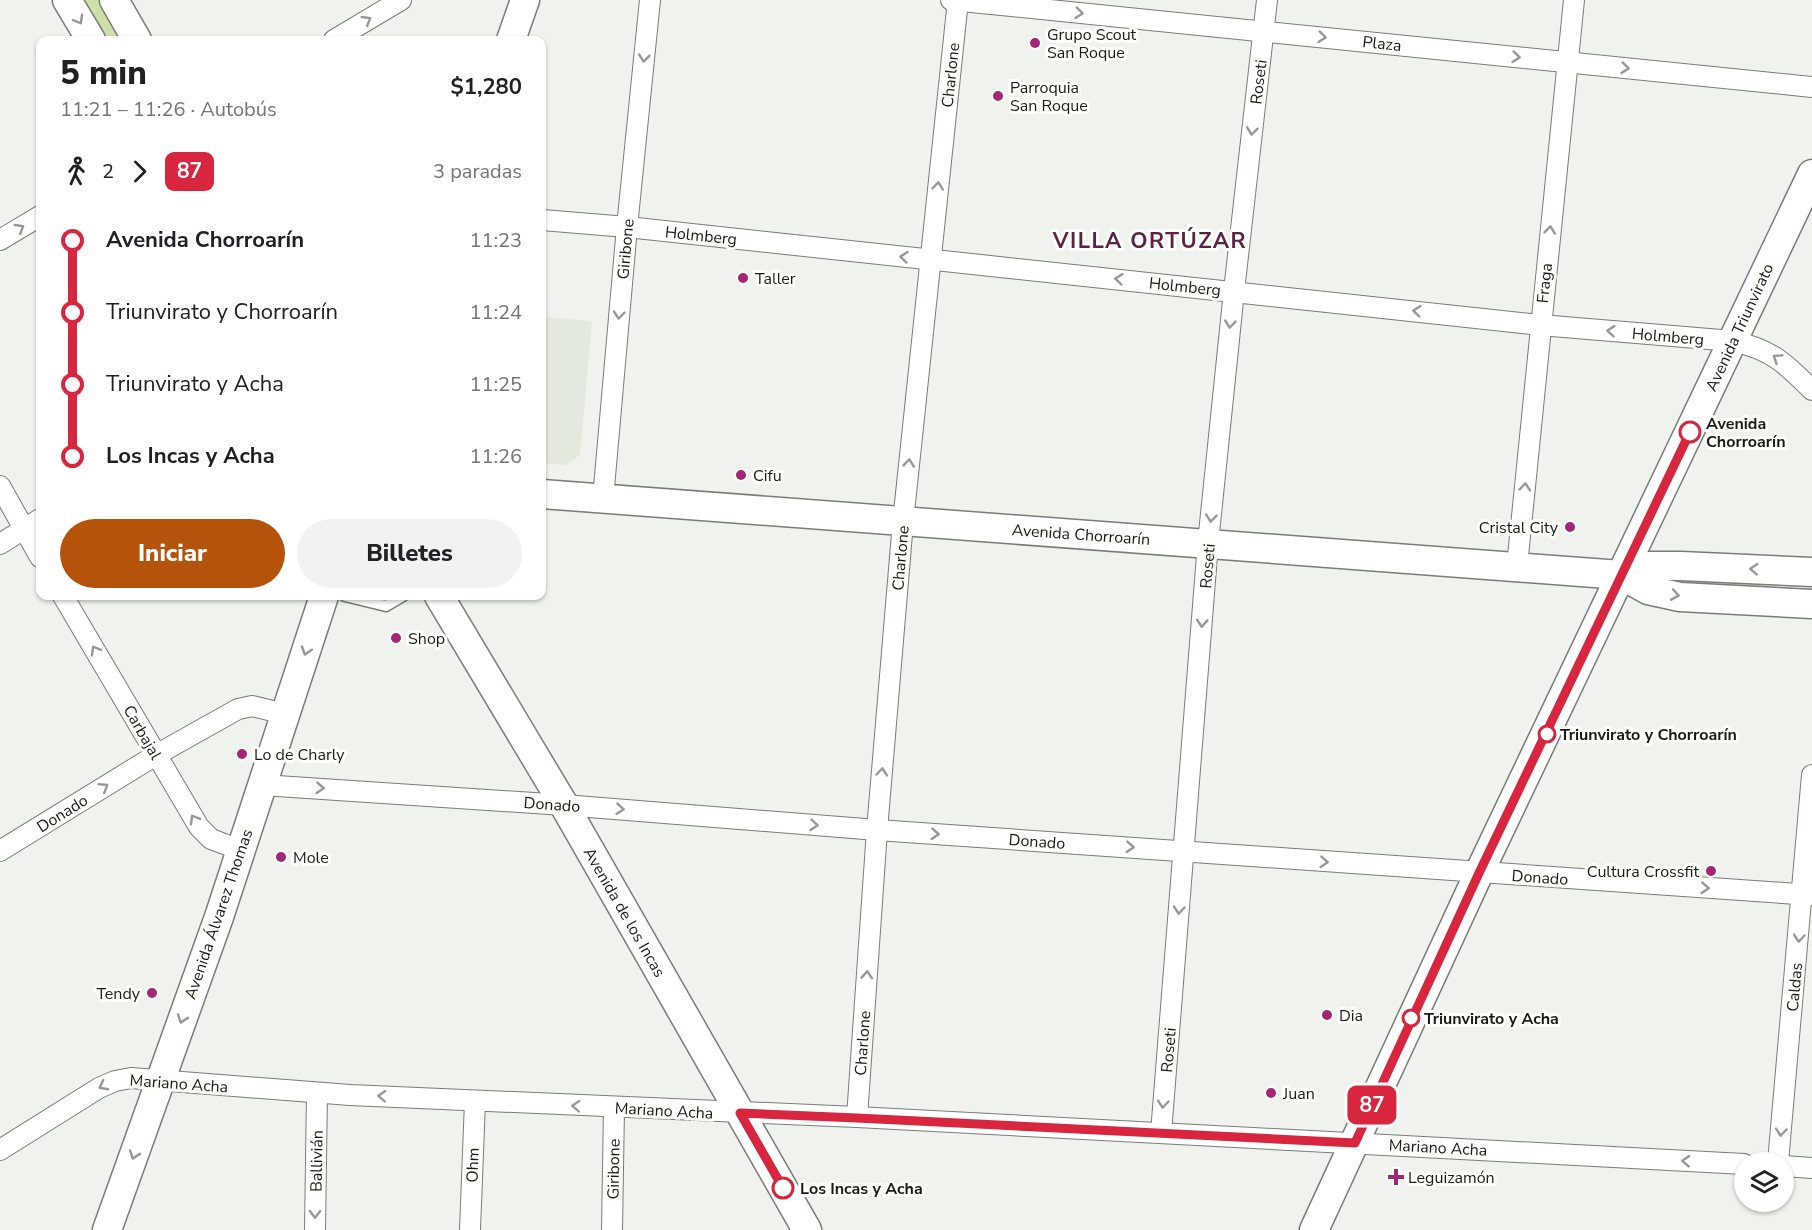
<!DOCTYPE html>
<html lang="es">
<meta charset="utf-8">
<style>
:root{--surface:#fff;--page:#f2f2f2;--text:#202124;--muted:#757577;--accent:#b45309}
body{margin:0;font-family:"Nunito Sans",sans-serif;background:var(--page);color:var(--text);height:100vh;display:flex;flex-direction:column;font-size:22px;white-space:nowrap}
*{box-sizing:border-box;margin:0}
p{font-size:20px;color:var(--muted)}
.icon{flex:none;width:33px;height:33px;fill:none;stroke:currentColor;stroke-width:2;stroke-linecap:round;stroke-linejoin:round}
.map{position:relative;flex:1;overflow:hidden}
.panel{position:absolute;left:36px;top:36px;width:510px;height:564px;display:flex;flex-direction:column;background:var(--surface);border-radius:12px;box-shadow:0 2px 4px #0004}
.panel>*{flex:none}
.badge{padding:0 12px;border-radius:9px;font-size:21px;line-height:39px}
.fabs{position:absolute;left:1734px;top:1152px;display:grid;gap:12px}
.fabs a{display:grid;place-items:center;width:60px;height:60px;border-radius:50%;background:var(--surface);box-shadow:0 2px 4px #0004;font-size:30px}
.map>.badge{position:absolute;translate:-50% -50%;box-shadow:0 0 0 3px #fff}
.legs{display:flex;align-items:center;gap:9px;height:66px;padding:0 24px;font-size:20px}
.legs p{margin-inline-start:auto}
.headline{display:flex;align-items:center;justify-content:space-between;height:102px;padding:0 24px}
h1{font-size:33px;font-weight:800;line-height:45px}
.action{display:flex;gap:12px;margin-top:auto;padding:12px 24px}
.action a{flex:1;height:69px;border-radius:36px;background:var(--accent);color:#fff;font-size:24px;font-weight:800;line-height:69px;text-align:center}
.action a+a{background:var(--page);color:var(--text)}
ul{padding:0 24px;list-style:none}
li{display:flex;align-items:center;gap:21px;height:72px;font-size:22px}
li i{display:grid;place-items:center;width:9px;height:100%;margin:0 8px;background:currentColor}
li i::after{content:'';width:15px;height:15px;margin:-8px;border:4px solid;border-radius:50%;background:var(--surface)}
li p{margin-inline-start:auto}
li:first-child i{background:linear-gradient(#0000 50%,currentColor 0)}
li:last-child i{background:linear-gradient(currentColor 50%,#0000 0)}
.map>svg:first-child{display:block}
.built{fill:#e4e9dd}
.green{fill:#cce1a8}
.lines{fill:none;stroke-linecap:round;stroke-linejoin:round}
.lane-casing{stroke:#7a7c78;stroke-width:13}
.street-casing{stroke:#7a7c78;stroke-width:22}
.secondary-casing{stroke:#7a7c78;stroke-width:31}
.lane{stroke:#fff;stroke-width:10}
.street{stroke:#fff;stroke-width:20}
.secondary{stroke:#fff;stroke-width:28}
.oneway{stroke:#989898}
.line-1-casing{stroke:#fff;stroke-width:14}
.line-1{stroke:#d7263d;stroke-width:9}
.poi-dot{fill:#a52676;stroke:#fdfffa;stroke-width:2}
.stop-1-dot{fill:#fff;stroke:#d7263d;stroke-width:3}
.labels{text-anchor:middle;stroke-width:6;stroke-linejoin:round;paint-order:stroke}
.poi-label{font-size:16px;fill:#1a1b19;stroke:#fdfffa;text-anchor:start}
.street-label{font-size:16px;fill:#1a1b19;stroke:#fdfffa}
.stop-label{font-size:16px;font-weight:bold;fill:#1a1b19;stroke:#fdfffa;text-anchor:start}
.district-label{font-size:22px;font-weight:bold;letter-spacing:1.5px;fill:#5e2145;stroke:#fdfffa}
</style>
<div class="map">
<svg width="1812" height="1230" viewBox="0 0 1812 1230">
<rect width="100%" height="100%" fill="#f0f2ed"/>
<polygon class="built" points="542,317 592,321 580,455 566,465 542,463"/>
<g class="green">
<polygon points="80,0 101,0 124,40 103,40"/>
<polygon points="1681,577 1767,583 1766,595 1679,589"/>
</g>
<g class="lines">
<defs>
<polyline id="lane" points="345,596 386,606 403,596"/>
<g id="street">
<polyline points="951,0 1812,87"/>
<polyline points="334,40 401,0"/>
<path d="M542,220L627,227L1540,325L1733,341C1772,350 1784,362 1812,390"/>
<polyline points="0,240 40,216"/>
<polyline points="0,486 40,557"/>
<polyline points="603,499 627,227 650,0"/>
<polyline points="0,544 40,519"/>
<polyline points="1517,566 1574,0"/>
<polyline points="63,596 199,827 211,839 240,850"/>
<polyline points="262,785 564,805 877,830 1812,895"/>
<polyline points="0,851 156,755 238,709 252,706 285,714"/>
<polyline points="857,1117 877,830 903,522 958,0"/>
<polyline points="1161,1133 1208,543 1234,291 1267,0"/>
<polyline points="0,1150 99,1088 115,1081 131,1078 350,1095 857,1117 1744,1164"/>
<polyline points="1778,1162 1812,775"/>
<polyline points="1784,1166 1812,1168"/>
<polyline points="315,1230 317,1093"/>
<polyline points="470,1230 475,1101"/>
<polyline points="612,1230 614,1108"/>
</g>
<g id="secondary">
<polyline points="67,0 91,40"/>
<polyline points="114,0 137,40"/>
<polyline points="511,40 525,0"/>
<polyline points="542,494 1621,575 1648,566 1681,566 1812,572"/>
<polyline points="1621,575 1648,590 1680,597 1812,604"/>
<polyline points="439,596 564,805 807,1230"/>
<polyline points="107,1230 219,917 324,596"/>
<polyline points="1314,1230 1479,873 1812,174"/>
</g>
</defs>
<use href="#lane" class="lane-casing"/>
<use href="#street" class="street-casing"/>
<use href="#secondary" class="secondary-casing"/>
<use href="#lane" class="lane"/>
<use href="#street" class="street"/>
<use href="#secondary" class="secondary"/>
</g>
<defs><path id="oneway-chevron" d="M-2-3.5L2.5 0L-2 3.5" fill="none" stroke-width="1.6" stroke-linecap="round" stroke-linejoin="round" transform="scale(1.5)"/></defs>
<g class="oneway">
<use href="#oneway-chevron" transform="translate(1079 13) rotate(6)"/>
<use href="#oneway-chevron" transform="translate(79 20) rotate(60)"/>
<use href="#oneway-chevron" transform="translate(367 20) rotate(-31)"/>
<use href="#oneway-chevron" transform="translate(1322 37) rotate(6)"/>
<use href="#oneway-chevron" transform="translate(1516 57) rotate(6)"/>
<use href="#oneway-chevron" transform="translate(644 58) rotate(96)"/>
<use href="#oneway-chevron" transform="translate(1625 68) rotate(6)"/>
<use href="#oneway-chevron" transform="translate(1252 131) rotate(97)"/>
<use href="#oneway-chevron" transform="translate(938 186) rotate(-84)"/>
<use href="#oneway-chevron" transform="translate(20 228) rotate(-31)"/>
<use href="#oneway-chevron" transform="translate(1550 230) rotate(-84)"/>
<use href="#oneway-chevron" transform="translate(904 257) rotate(-174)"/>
<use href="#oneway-chevron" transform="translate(1119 279) rotate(-174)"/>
<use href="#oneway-chevron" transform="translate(1417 311) rotate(-174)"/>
<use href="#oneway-chevron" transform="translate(619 315) rotate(95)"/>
<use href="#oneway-chevron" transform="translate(1230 324) rotate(96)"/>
<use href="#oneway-chevron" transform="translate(1611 331) rotate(-175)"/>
<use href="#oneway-chevron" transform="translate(1777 358) rotate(-146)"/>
<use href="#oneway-chevron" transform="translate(909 463) rotate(-84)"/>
<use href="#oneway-chevron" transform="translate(1525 487) rotate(-85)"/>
<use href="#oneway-chevron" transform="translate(1211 518) rotate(96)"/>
<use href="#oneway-chevron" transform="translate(1754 569) rotate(-177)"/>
<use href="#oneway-chevron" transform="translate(1675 595) rotate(10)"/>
<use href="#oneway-chevron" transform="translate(1202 623) rotate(94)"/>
<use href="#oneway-chevron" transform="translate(95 650) rotate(-120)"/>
<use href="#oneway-chevron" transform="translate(306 651) rotate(108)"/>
<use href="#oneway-chevron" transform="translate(882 772) rotate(-85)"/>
<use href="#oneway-chevron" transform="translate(104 787) rotate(-32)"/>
<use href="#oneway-chevron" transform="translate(320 788) rotate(4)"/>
<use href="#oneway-chevron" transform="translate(620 809) rotate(5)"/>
<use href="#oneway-chevron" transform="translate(194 819) rotate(-120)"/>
<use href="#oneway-chevron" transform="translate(814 825) rotate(5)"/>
<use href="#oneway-chevron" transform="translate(935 834) rotate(4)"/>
<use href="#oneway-chevron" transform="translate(1130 847) rotate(4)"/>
<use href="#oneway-chevron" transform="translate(1324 862) rotate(4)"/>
<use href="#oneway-chevron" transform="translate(1705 888) rotate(4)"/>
<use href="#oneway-chevron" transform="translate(1179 910) rotate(95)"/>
<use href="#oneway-chevron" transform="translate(1799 938) rotate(95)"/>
<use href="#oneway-chevron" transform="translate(867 975) rotate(-86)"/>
<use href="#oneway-chevron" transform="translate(182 1019) rotate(109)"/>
<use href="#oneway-chevron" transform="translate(103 1086) rotate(152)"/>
<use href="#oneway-chevron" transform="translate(382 1096) rotate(-177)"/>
<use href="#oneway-chevron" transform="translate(1163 1104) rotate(95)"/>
<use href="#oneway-chevron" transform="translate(576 1106) rotate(-177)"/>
<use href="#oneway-chevron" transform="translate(1781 1132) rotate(95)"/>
<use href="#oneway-chevron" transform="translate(134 1155) rotate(109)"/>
<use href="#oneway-chevron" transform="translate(1686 1161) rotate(-177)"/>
<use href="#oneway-chevron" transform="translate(315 1214) rotate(91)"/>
</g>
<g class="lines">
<defs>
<polyline id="line-1" points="783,1188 740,1113 857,1118 1355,1143 1479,873 1690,432"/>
</defs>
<use href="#line-1" class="line-1-casing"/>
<use href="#line-1" class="line-1"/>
</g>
<g class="poi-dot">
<circle cx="1035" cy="43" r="6"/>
<circle cx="998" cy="96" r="6"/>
<circle cx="743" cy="278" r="6"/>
<circle cx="741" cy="475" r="6"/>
<circle cx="1570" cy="527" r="6"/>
<circle cx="396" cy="638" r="6"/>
<circle cx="242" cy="754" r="6"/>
<circle cx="281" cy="857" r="6"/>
<circle cx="1711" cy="871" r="6"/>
<circle cx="152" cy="993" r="6"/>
<circle cx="1327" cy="1015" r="6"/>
<circle cx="1271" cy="1093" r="6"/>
<path d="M1393 1168h6v6h6v6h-6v6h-6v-6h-6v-6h6z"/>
</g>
<g class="stop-1-dot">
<circle cx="1690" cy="432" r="10"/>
<circle cx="1547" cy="734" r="8"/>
<circle cx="1411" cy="1018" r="8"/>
<circle cx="783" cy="1188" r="10"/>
</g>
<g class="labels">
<g class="poi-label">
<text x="1047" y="40">Grupo Scout<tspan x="1047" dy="18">San Roque</tspan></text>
<text x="1010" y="93">Parroquia<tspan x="1010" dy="18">San Roque</tspan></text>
<text x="755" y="284">Taller</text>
<text x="753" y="481">Cifu</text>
<text x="1558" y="533" text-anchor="end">Cristal City</text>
<text x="408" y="644">Shop</text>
<text x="254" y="760">Lo de Charly</text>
<text x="293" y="863">Mole</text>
<text x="1699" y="877" text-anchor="end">Cultura Crossfit</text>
<text x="140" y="999" text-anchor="end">Tendy</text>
<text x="1339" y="1021">Dia</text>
<text x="1283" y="1099">Juan</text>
<text x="1408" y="1183">Leguizamón</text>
</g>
<g class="street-label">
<text transform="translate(1382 43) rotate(6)" y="6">Plaza</text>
<text transform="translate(950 75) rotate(-84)" y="6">Charlone</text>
<text transform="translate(1258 82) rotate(-83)" y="6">Roseti</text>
<text transform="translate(701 235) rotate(6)" y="6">Holmberg</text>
<text transform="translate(625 249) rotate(-85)" y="6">Giribone</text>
<text transform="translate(1544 283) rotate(-84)" y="6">Fraga</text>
<text transform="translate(1185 286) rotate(6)" y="6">Holmberg</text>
<text transform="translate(1739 327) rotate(-65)" y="6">Avenida Triunvirato</text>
<text transform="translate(1668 336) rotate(5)" y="6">Holmberg</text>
<text transform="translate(1081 534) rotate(4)" y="6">Avenida Chorroarín</text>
<text transform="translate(900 558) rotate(-85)" y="6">Charlone</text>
<text transform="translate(1207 566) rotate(-85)" y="6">Roseti</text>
<text transform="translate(143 732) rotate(60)" y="6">Carbajal</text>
<text transform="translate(552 804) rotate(4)" y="6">Donado</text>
<text transform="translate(62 813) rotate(-32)" y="6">Donado</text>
<text transform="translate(1037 841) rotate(4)" y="6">Donado</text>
<text transform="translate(1540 877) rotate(4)" y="6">Donado</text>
<text transform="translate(625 912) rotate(60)" y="6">Avenida de los Incas</text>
<text transform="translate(218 914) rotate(-71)" y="6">Avenida Álvarez Thomas</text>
<text transform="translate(1794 987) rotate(-85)" y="6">Caldas</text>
<text transform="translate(862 1043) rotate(-86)" y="6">Charlone</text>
<text transform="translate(1168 1050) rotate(-85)" y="6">Roseti</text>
<text transform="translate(179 1083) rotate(4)" y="6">Mariano Acha</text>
<text transform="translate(664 1110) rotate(3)" y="6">Mariano Acha</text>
<text transform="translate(1438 1147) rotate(3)" y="6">Mariano Acha</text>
<text transform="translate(316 1161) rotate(-89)" y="6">Ballivián</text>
<text transform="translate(472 1165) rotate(-88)" y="6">Ohm</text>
<text transform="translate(613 1169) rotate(-89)" y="6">Giribone</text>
</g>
<g class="stop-label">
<text x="1706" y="429">Avenida<tspan x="1706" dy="18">Chorroarín</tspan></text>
<text x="1560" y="740">Triunvirato y Chorroarín</text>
<text x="1424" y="1024">Triunvirato y Acha</text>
<text x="800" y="1194">Los Incas y Acha</text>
</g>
<g class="district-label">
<text x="1150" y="248">VILLA ORTÚZAR</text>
</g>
</g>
</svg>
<div class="fabs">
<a><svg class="icon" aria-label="layers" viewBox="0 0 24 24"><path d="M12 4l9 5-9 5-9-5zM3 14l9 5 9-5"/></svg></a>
</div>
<b class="badge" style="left:1372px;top:1105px;background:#d7263d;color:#fff">87</b>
<section class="panel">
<div class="headline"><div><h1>5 min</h1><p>11:21 – 11:26 · Autobús</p></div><b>$1,280</b></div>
<div class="legs"><svg class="icon" aria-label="walk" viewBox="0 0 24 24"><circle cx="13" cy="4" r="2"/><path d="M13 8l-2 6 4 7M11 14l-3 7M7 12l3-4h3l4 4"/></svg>2<svg class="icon" aria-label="forward" viewBox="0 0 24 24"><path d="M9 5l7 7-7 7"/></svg><b class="badge" style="background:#d7263d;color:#fff">87</b><p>3 paradas</p></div>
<ul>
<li><i style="color:#d7263d"></i><b>Avenida Chorroarín</b><p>11:23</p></li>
<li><i style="color:#d7263d"></i><span>Triunvirato y Chorroarín</span><p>11:24</p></li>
<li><i style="color:#d7263d"></i><span>Triunvirato y Acha</span><p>11:25</p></li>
<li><i style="color:#d7263d"></i><b>Los Incas y Acha</b><p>11:26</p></li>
</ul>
<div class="action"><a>Iniciar</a><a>Billetes</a></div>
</section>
</div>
